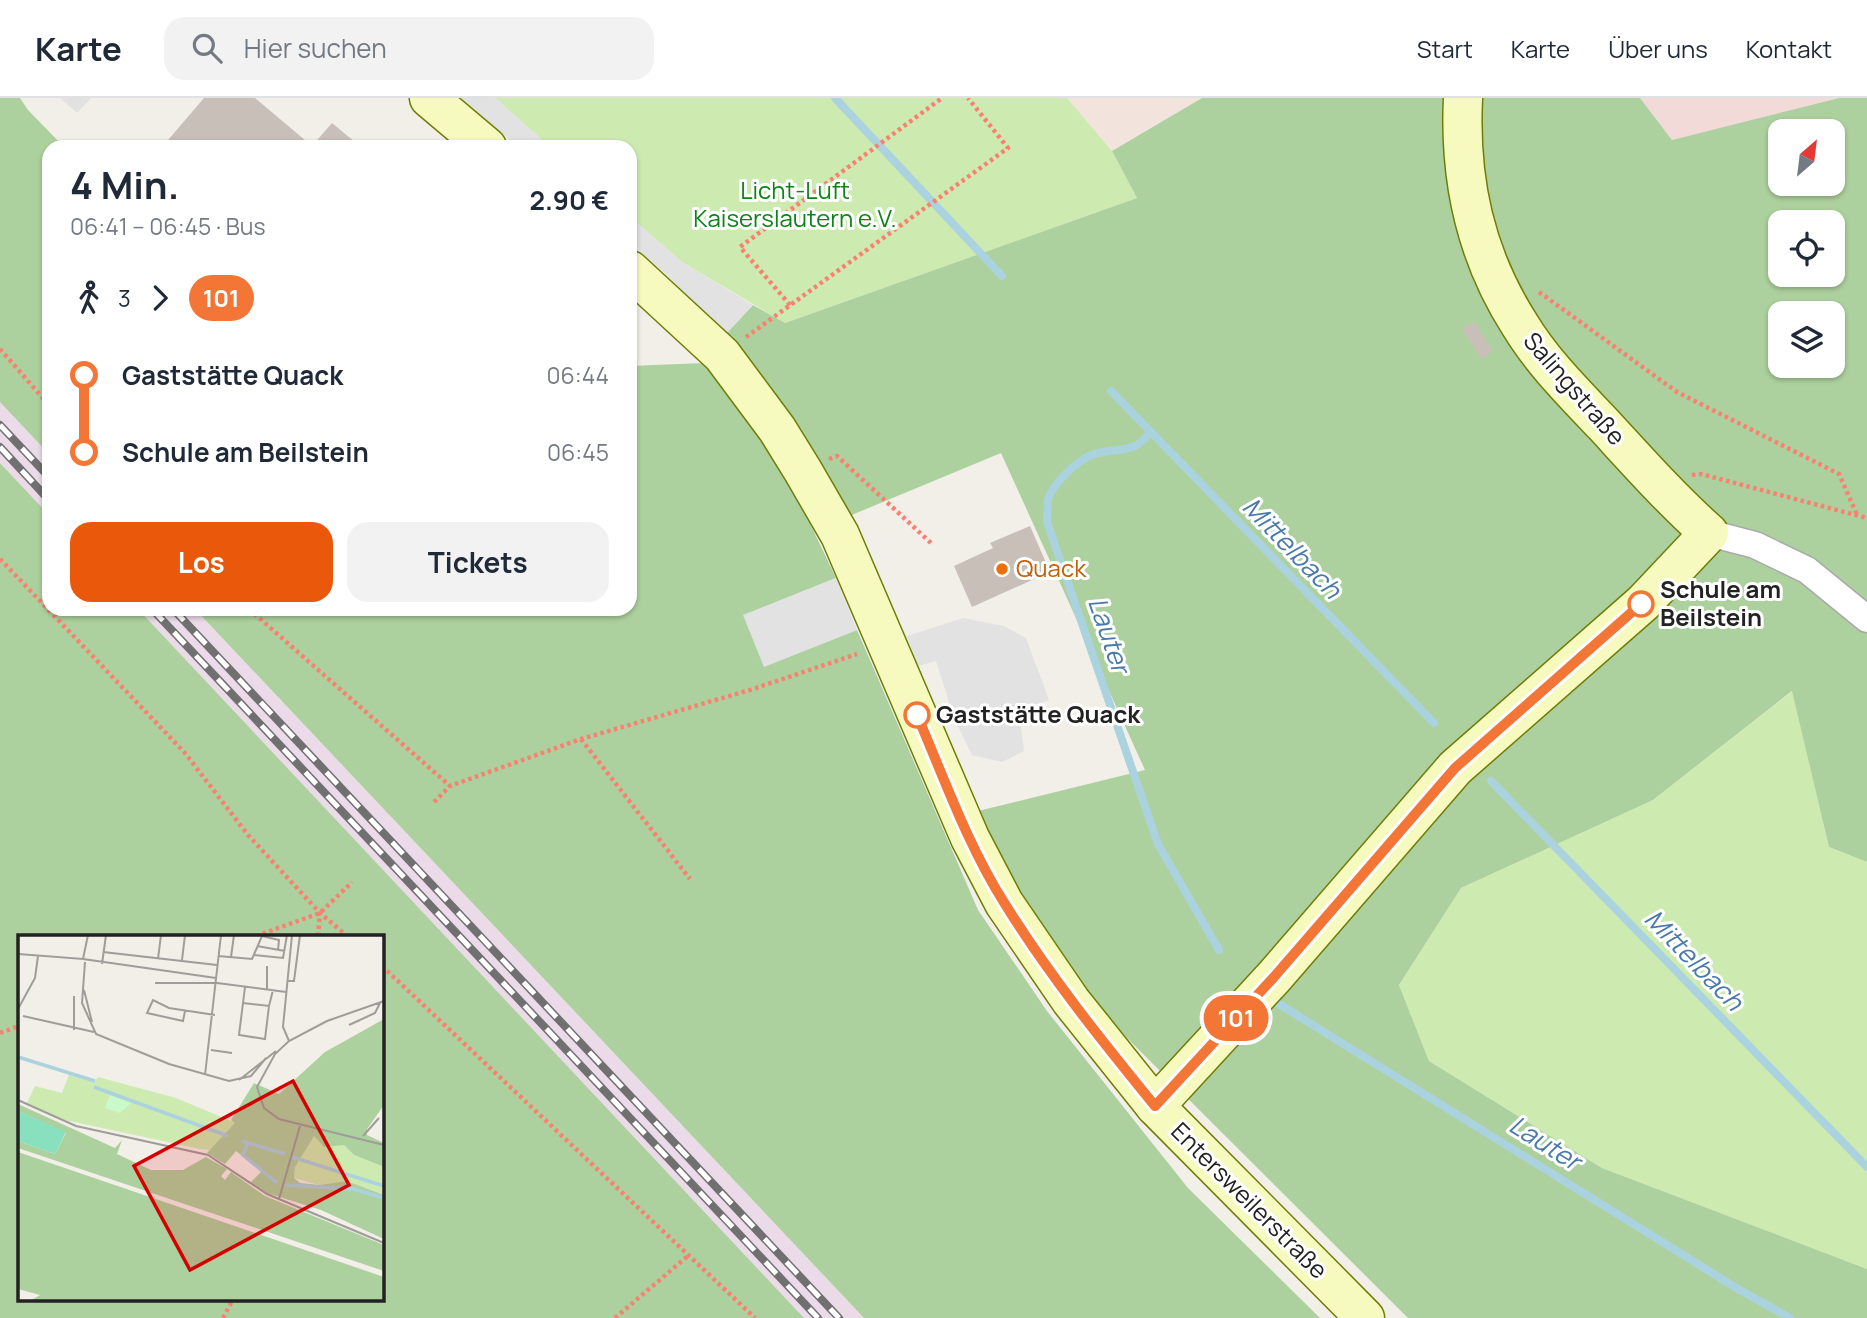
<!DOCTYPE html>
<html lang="de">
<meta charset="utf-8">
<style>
:root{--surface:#fff;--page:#f2f2f3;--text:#1f2937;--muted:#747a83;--line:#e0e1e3;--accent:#ea580c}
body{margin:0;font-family:Manrope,sans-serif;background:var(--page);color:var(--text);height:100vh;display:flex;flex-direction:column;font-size:26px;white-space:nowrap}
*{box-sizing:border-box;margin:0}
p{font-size:23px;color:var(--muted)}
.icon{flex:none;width:38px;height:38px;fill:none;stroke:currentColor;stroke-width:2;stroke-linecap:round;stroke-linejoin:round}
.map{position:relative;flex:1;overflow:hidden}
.panel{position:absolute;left:42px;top:42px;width:595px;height:476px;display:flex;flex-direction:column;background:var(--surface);border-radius:21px;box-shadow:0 2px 5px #0004}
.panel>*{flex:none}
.badge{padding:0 14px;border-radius:23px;font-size:24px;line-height:46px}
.needle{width:46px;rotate:28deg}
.fabs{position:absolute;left:1768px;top:21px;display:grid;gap:14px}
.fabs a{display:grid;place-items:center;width:77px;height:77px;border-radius:14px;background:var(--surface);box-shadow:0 2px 5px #0004;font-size:35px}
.map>.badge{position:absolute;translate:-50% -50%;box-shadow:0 0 0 4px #fff}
.legs{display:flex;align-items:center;gap:10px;height:77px;padding:0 28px;font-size:23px}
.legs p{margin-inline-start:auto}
.overview{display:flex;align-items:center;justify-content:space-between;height:119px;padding:0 28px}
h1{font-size:38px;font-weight:700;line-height:52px}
.button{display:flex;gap:14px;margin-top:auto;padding:14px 28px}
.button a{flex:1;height:80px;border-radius:21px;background:var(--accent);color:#fff;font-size:28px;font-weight:700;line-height:80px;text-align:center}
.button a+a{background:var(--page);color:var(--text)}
ul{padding:0 28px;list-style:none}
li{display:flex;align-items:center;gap:24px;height:77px;font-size:26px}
li i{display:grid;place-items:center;width:10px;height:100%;margin:0 9px;background:currentColor}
li i::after{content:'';width:18px;height:18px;margin:-9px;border:5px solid;border-radius:50%;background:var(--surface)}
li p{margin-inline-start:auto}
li:first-child i{background:linear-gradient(#0000 50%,currentColor 0)}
li:last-child i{background:linear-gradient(currentColor 50%,#0000 0)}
header{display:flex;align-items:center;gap:42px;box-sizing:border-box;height:98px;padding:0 35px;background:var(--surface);border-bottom:2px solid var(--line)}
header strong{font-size:33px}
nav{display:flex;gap:38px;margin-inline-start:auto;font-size:24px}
.search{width:490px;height:63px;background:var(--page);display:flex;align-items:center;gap:18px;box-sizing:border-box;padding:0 24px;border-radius:21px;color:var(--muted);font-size:26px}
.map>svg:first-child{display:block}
.commercial{fill:#f2dad9}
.industrial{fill:#ebdbe8}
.military{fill:#f3e3dd}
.grass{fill:#cdebb0}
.forest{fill:#add19e;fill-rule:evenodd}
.parking{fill:#e2e2e2}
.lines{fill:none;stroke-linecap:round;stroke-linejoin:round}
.stream{stroke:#aad3df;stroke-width:8}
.building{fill:#c7bfb8}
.street-casing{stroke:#a9a9a9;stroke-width:29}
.secondary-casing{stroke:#707d05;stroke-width:41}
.path{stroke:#fa8072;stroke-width:4.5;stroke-dasharray:3.5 3.5;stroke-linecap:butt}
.street{stroke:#fff;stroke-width:26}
.secondary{stroke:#f7fabf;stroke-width:38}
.rail-casing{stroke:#707070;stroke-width:8}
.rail{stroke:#fff;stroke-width:5;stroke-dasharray:16;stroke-linecap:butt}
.line-1-casing{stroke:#fff;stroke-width:16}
.line-1{stroke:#f37636;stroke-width:10}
.food-dot{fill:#e8710a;stroke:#fff;stroke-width:2.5}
.stop-1-dot{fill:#fff;stroke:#f37636;stroke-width:3.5}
.labels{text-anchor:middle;stroke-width:6;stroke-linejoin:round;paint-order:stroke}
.park-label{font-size:24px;fill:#0c8416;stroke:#fff}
.street-label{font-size:24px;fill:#222;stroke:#fff}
.food-label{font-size:24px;fill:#c56008;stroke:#fff;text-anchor:start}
.stop-label{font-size:24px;font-weight:bold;fill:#222;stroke:#fff;text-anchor:start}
.water-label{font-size:26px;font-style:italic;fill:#4a7aab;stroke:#fff}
.inset-river{fill:none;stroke:#aad3df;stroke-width:3.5}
.inset-road{fill:none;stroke:#9f9d99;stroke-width:2}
.view{fill:#d40000;fill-opacity:0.15;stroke:#d40000;stroke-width:3.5}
.inset-edge{fill:none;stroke:#222;stroke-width:3.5}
</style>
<header>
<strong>Karte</strong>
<div class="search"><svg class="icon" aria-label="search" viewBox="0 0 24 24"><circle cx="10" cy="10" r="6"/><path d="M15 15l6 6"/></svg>Hier suchen</div>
<nav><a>Start</a><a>Karte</a><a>Über uns</a><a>Kontakt</a></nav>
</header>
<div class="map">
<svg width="1867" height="1220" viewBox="0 0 1867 1220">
<rect width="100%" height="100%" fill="#f2efe9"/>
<polygon class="commercial" points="1640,0 1838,0 1672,42"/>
<g class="industrial">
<polygon points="0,304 49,356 49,417 0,365"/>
<polygon points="138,511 195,511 864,1220 804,1220"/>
</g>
<polygon class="military" points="1067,0 1202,0 1112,53"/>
<g class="grass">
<polygon points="495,0 1067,0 1112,53 1137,100 785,225 682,164 630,119 630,49 550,49"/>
<polygon points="1793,593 1829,749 1867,764 1867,1171 1602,1070 1429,963 1399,887 1461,790 1653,702"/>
</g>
<g class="forest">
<polygon points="0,0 20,0 28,12 64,49 49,49 49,356 0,304"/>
<path d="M1202,0H1640L1672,42L1839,0H1867V764L1829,749L1792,593L1653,702L1461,790L1399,887L1429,963L1602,1070L1867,1171V1220H1408L1128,941L1080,890L1022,805L974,714L1145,672L1001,355L842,421L725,237L753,207L785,225L1137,100L1112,53ZM1780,33H1832V86H1780ZM1780,124H1832V177H1780ZM1780,215H1832V268H1780Z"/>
<polygon points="704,265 761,337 805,415 836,480 744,517 764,568 857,532 978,812 1047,913 1188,1090 1320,1220 864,1220 195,511 630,511 630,268"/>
<path d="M0,365L49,417V511H138L804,1220H0ZM19,838H382V1201H19Z"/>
</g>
<g class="parking">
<polygon points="60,0 91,0 77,15"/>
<polygon points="461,0 495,0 550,49 518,49"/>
<polygon points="630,119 682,164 753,207 725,237 666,176 630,145"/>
<polygon points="836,480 857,532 764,569 743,517"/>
<polygon points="963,520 1004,528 1026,540 1049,602 1019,613 1024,653 1002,664 972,657 954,620 936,563 918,568 907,538"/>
</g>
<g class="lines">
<g class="stream">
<polyline points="835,0 1002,178"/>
<polyline points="1111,293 1434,625"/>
<path d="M1150,334C1134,357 1121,349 1098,355C1081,358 1052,386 1048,402C1047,408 1048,417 1047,424L1158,746L1219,852"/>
<polyline points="1491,683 1867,1069"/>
<polyline points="1279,906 1738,1191 1790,1220"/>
</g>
</g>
<g class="building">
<polygon points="204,0 255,0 312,48 332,25 361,49 162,49"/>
<polygon points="1474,223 1493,253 1481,261 1462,231"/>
<polygon points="1030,428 1050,474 972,509 954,468 993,450 990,445"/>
</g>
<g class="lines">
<defs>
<polyline id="street" points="1709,435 1755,447 1807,472 1867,521"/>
<g id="secondary">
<polyline points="429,0 487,49"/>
<polyline points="630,172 722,257 777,331 803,373 840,437 970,740 1004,805 1071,903 1155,1008 1365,1220"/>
<path d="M1155,1008L1274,879L1455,670L1643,505L1709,435C1672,402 1639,365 1605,328C1575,296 1543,265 1520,227C1475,157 1459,82 1463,0"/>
</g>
</defs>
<use href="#street" class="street-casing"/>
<use href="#secondary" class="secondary-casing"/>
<g class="path">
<polyline points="1539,194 1677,294 1839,376 1858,419"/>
<polyline points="790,207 740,149 942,0"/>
<polyline points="746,239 1008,50 968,0"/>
<polyline points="0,251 49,307"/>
<polyline points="829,361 837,358 931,445"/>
<polyline points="1692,377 1701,376 1867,420"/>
<polyline points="0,461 185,655 248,737 320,815 347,838"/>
<polyline points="249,511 450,688"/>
<polyline points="581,641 690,781"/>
<polyline points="434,704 450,688 581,641 750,592 857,556"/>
<polyline points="256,838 320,815 352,784"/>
<polyline points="318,838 320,815"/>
<polyline points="382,868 755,1220"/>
<polyline points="0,935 19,928"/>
<polyline points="223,1220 233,1201"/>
<polyline points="615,1220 689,1157"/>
</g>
<use href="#street" class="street"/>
<use href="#secondary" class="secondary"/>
<defs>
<g id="rail">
<polyline points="0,327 49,379"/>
<polyline points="0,349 49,402"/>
<polyline points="152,511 818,1220"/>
<polyline points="173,511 839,1220"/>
</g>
</defs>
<use href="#rail" class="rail-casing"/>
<use href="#rail" class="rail"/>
</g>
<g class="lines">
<defs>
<path id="line-1" d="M917,617C944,680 968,748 1005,806C1049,877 1102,943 1155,1008L1274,879L1455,670L1641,506"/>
</defs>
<use href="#line-1" class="line-1-casing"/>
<use href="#line-1" class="line-1"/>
</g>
<circle class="food-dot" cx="1002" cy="471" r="7"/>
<g class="stop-1-dot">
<circle cx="1641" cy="506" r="12"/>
<circle cx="917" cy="617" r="12"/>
</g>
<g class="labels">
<g class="park-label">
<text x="795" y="101">Licht-Luft<tspan x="795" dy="28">Kaiserslautern e.V.</tspan></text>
</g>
<g class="street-label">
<text transform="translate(1574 291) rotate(49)" y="8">Salingstraße</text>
<text transform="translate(1249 1103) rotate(45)" y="8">Entersweilerstraße</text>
</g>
<g class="food-label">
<text x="1016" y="479">Quack</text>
</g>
<g class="stop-label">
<text x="1660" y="500">Schule am<tspan x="1660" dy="28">Beilstein</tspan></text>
<text x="936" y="625">Gaststätte Quack</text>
</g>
<g class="water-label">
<text transform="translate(1292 450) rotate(46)" y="9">Mittelbach</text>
<text transform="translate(1109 537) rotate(71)" y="9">Lauter</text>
<text transform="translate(1694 862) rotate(46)" y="9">Mittelbach</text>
<text transform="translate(1545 1045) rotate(32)" y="9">Lauter</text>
</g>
</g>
<g transform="translate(18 837)">
<rect width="366" height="366" fill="#f2efe9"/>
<path d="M51,140L77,146L80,142L158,163L218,188L193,215L182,214L47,185L9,168L17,151L44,158ZM296,200L326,210L336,220L366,232V260L329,246L301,250L276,243L277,232Z" fill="#cdebb0"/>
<path d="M366,84V170L349,194V200L366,208V232L336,220L326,210L306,212L296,201L277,232L276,243L282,248L301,250L329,246L366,260V304L303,275L249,258L232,248L244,236L218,216L207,229L189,218L217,188L213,185L236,148L261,159L307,117ZM0,169L97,213L104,205L99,219L133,235H165L188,222L209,234L203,241L207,245L213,237L247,261L366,310V336L0,213V206L37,219L48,198L0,176ZM0,217L366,342V366H12L22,360L0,354Z" fill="#add19e"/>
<path d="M92,160L113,168L102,178L87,173Z" fill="#c8facc"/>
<path d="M0,176L48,197L37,219L0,206Z" fill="#88e0be"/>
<path class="inset-river" d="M0,122L77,146M76,152L210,201M224,206L267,219M230,207L225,220L259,248M274,222L366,251M267,250L335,254L366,263"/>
<path class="inset-road" d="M239,11L267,16M85,17L199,30M0,19L65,24L70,0M236,20L265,23L269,0M200,21L234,24L244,1L261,5L260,15M213,22L216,0M65,24L198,43M140,24L143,0M164,25L167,0M67,27L64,68L78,99L151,129L211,146L233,141L248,123M84,29L88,0M269,46H276L282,0M137,48H199L268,57M227,52L221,100L247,104L251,71M66,55L74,87M249,55V31M366,66L309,86L271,106L257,119L239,152L246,173L261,184L366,210M225,68L251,71L255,55M0,74L17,43L20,21M167,76L165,86L129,78L135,65L151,73L197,80M5,81L76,97M331,90L357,78L362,68M56,95V61M271,106L265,92L274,0M193,115L214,118M187,140L203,0M221,145L258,116M0,165L58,191L190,220L249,259L366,308M345,201L361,183M261,264L282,191"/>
<path class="view" d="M275,146L331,250L172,335L116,231Z"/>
<rect width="366" height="366" class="inset-edge"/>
</g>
</svg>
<div class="fabs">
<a><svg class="needle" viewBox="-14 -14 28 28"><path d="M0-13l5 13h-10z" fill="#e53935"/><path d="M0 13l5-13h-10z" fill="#747a83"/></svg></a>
<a><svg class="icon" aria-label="locate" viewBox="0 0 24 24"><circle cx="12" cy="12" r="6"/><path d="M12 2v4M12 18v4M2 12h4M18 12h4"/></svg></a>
<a><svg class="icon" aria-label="layers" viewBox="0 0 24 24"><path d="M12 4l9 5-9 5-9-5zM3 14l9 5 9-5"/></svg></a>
</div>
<b class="badge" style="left:1236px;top:920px;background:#f37636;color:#fff">101</b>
<section class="panel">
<div class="overview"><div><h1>4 Min.</h1><p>06:41 – 06:45 · Bus</p></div><b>2.90 €</b></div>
<div class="legs"><svg class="icon" aria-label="walk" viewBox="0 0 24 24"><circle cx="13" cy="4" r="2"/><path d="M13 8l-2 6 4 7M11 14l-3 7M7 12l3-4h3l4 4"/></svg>3<svg class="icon" aria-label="forward" viewBox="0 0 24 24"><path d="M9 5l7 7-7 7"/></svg><b class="badge" style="background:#f37636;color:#fff">101</b></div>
<ul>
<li><i style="color:#f37636"></i><b>Gaststätte Quack</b><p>06:44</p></li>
<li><i style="color:#f37636"></i><b>Schule am Beilstein</b><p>06:45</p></li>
</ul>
<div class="button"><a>Los</a><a>Tickets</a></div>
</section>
</div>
